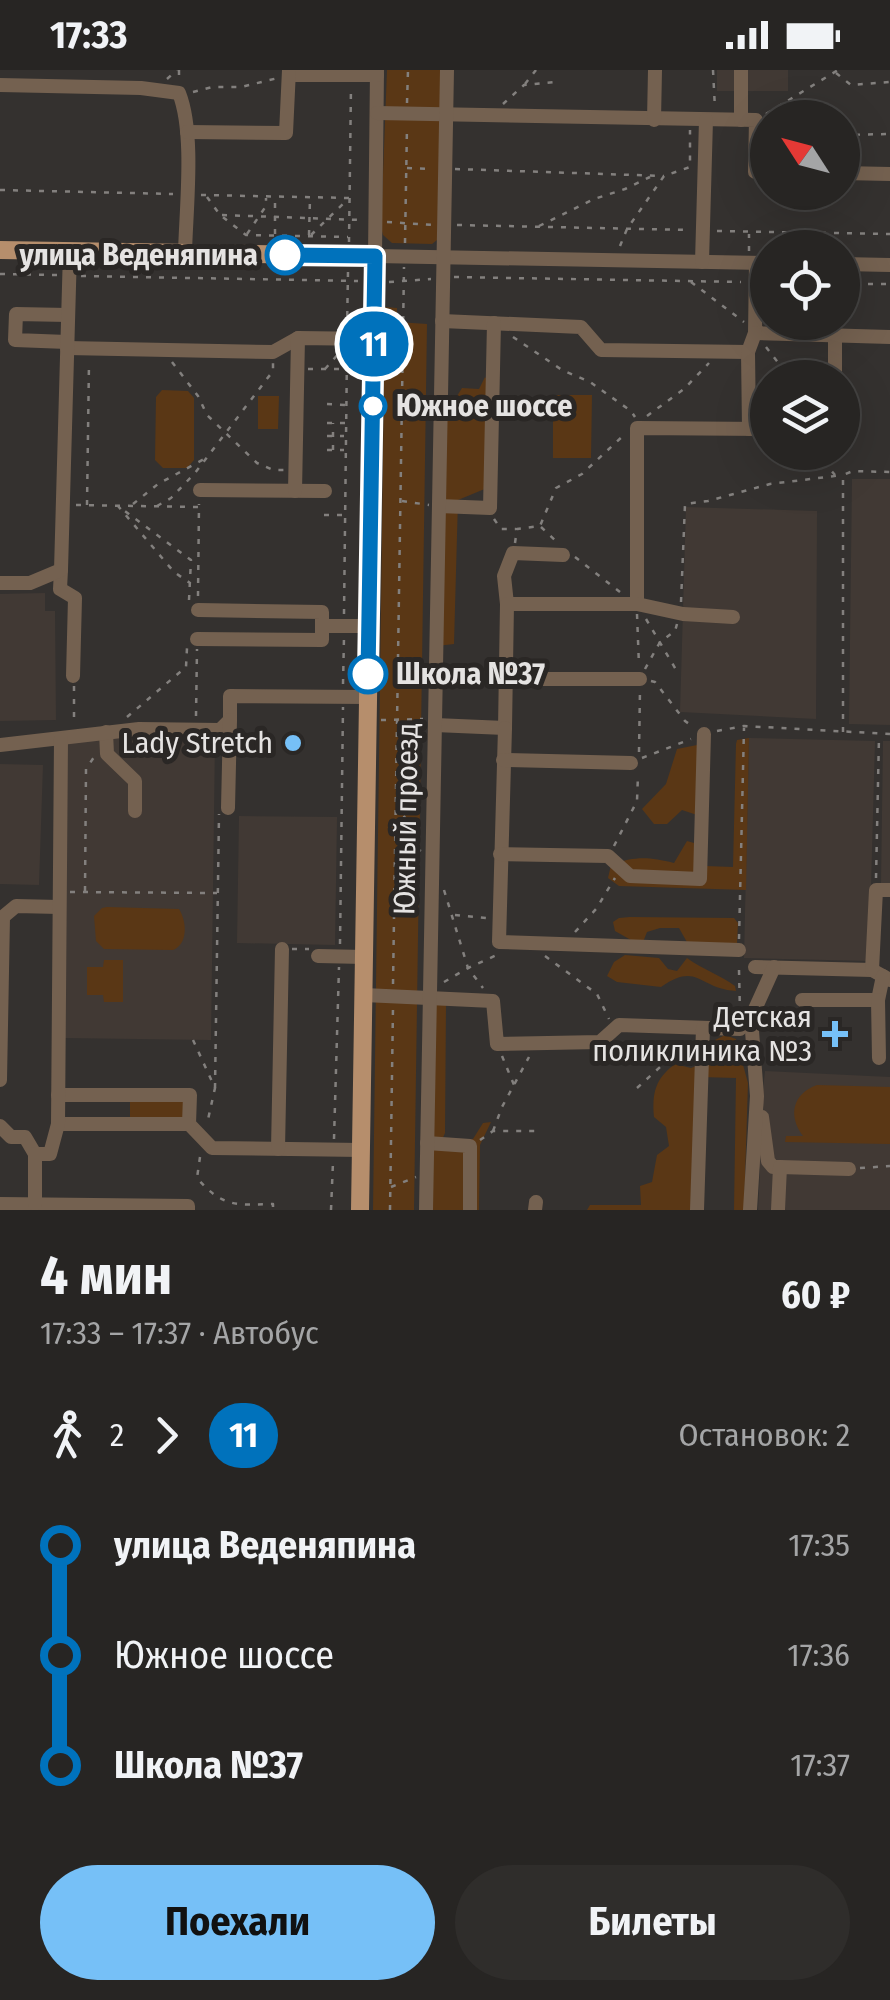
<!DOCTYPE html>
<html lang="ru">
<meta charset="utf-8">
<style>
:root{--surface:#272523;--page:#2f2d2b;--text:#f1f3f6;--muted:#a4a5a6;--line:#434241;--accent:#76c0f7}
body{margin:0;font-family:"Fira Sans Condensed",sans-serif;background:var(--page);color:var(--text);height:100vh;display:flex;flex-direction:column;font-size:38px;white-space:nowrap}
*{box-sizing:border-box;margin:0}
p{font-size:32px;color:var(--muted)}
.icon{flex:none;width:55px;height:55px;fill:none;stroke:currentColor;stroke-width:2;stroke-linecap:round;stroke-linejoin:round}
.map{position:relative;height:1140px;overflow:hidden}
.details{display:flex;flex-direction:column;background:var(--surface);flex:1}
.details>*{flex:none}
.badge{padding:0 20px;border-radius:32px;font-size:35px;line-height:65px}
.needle{width:65px;rotate:306deg}
.fabs{position:absolute;left:750px;top:30px;display:grid;gap:20px}
.fabs a{display:grid;place-items:center;width:110px;height:110px;border-radius:50%;background:var(--surface);box-shadow:0 10px 40px #0002,0 0 0 2px var(--line);font-size:50px}
.map>.badge{position:absolute;translate:-50% -50%;box-shadow:0 0 0 5px #fff}
.legs{display:flex;align-items:center;gap:15px;height:110px;padding:0 40px;font-size:32px}
.legs p{margin-inline-start:auto}
.headline{display:flex;align-items:center;justify-content:space-between;height:170px;padding:0 40px}
h1{font-size:55px;font-weight:700;line-height:75px}
.button{display:flex;gap:20px;margin-top:auto;padding:20px 40px}
.button a{flex:1;height:115px;border-radius:60px;background:var(--accent);color:#111;font-size:40px;font-weight:700;line-height:115px;text-align:center}
.button a+a{background:var(--page);color:var(--text)}
ul{padding:0 40px;list-style:none}
li{display:flex;align-items:center;gap:35px;height:110px;font-size:38px}
li i{display:grid;place-items:center;width:15px;height:100%;margin:0 12px;background:currentColor}
li i::after{content:'';width:25px;height:25px;margin:-12px;border:8px solid;border-radius:50%;background:var(--surface)}
li p{margin-inline-start:auto}
li:first-child i{background:linear-gradient(#0000 50%,currentColor 0)}
li:last-child i{background:linear-gradient(currentColor 50%,#0000 0)}
.status{display:flex;justify-content:space-between;align-items:center;height:70px;padding:0 50px;background:var(--surface);direction:ltr}
.status svg{height:28px;fill:currentColor}
.map>svg:first-child{display:block}
.built{fill:#413934}
.green{fill:#5a3715}
.lines{fill:none;stroke-linecap:round;stroke-linejoin:round}
.path{stroke:#83807e;stroke-width:2.5;stroke-dasharray:5 8;stroke-linecap:butt}
.minor{stroke:#746150;stroke-width:14}
.major{stroke:#b68e6c;stroke-width:18}
.line-1-casing{stroke:#fff;stroke-width:22}
.line-1{stroke:#0072bc;stroke-width:15}
.stop-1-dot{fill:#fff;stroke:#0072bc;stroke-width:5}
.poi-dot{fill:#76c0f7;stroke:#2a2725;stroke-width:4}
.labels{text-anchor:middle;stroke-width:10;stroke-linejoin:round;paint-order:stroke}
.stop-label{font-size:30px;font-weight:bold;fill:#e5e3e2;stroke:#2a2725;text-anchor:start}
.poi-label{font-size:30px;fill:#e5e3e2;stroke:#2a2725;text-anchor:end}
.street-label{font-size:30px;fill:#e5e3e2;stroke:#2a2725}
</style>
<div class="status"><b>17:33</b><svg viewBox="0 0 49 12"><path d="M0 12V9h3v3zM5 12V6h3v6zM10 12V3h3v9zM15 12V0h3v12zM26 1h20v11H26zM47 4h2v5h-2z"/></svg></div>
<div class="map">
<svg width="890" height="1140" viewBox="0 0 890 1140">
<rect width="100%" height="100%" fill="#34312f"/>
<g class="built">
<rect x="717" y="0" width="71" height="21"/>
<polygon points="852,409 890,409 890,655 849,654"/>
<polygon points="686,437 817,441 816,649 680,642"/>
<polygon points="45,523 45,541 55,541 56,650 0,651 0,524"/>
<polygon points="164,664 165,668 215,669 211,970 63,968 66,673"/>
<polygon points="749,668 875,671 869,891 744,888"/>
<polygon points="883,671 890,671 890,814 881,814"/>
<polygon points="0,694 43,695 39,815 0,814"/>
<polygon points="239,746 337,747 335,875 237,873"/>
<polygon points="765,1001 890,1007 890,1140 758,1140 760,1099 758,1095 766,1050 762,1028"/>
</g>
<g class="green">
<polygon points="387,0 442,0 439,163 437,170 432,174 392,173 383,165 381,157"/>
<polygon points="385,237 397,238 397,252 427,254 414,1140 373,1140"/>
<polygon points="485,307 490,314 487,418 458,430 454,574 437,576 443,327 457,326 462,318 479,319"/>
<polygon points="162,320 188,321 194,328 194,390 187,398 163,398 155,390 156,327"/>
<polygon points="553,325 592,325 591,388 553,388"/>
<polygon points="258,326 279,326 278,359 258,359"/>
<path d="M749,668L746,820L619,816L608,808L611,795C635,786 649,787 674,793L687,771L705,776V796L733,797L736,674L737,670Z"/>
<polygon points="697,675 697,745 682,740 667,754 654,754 642,739 666,714 677,679"/>
<path d="M107,837L179,839C187,852 188,874 173,880L104,879L96,871L94,846L102,838Z"/>
<polygon points="630,847 734,848 738,853 737,873 688,874 679,858 660,858 647,862 643,872 631,870 615,861 613,852 619,848"/>
<path d="M625,885L659,888L668,899L677,901L687,888C702,899 720,905 735,916L736,921C699,919 698,891 661,917L617,912L607,906L614,892Z"/>
<polygon points="104,890 123,890 123,932 104,932 103,925 87,925 87,897 103,897"/>
<polygon points="440,933 446,935 445,1063 441,1072 453,1073 473,1069 483,1053 491,1052 480,1075 479,1140 425,1140 433,937"/>
<path d="M725,965L736,969L748,1013L744,1140H734L736,1008L700,1007L695,1140H587L590,1135H641L640,1116L652,1112L657,1085L669,1076L666,1057L654,1047C652,1023 655,1009 675,994L691,998L696,996V974L715,970Z"/>
<path d="M817,1015L890,1017V1074L785,1072L786,1066H803C788,1046 792,1024 817,1015Z"/>
<rect x="130" y="1027" width="56" height="24"/>
</g>
<g class="lines">
<g class="path">
<polyline points="179,0 179,9"/>
<polyline points="713,0 715,39"/>
<polyline points="836,3 851,15 890,12"/>
<polyline points="167,9 177,0"/>
<polyline points="525,14 536,0"/>
<polyline points="193,22 212,17 241,17 278,8"/>
<polyline points="407,33 408,0"/>
<polyline points="503,34 524,15 554,12"/>
<polyline points="766,44 838,0"/>
<polyline points="842,65 890,64"/>
<polyline points="407,98 432,99"/>
<polyline points="455,99 664,106"/>
<polyline points="0,120 173,124"/>
<polyline points="201,125 350,128"/>
<polyline points="207,127 220,145 246,165 348,167"/>
<polyline points="222,145 361,150"/>
<polyline points="387,152 434,155"/>
<polyline points="457,155 689,160"/>
<polyline points="539,156 594,129 625,119 650,107"/>
<polyline points="717,161 890,164"/>
<polyline points="247,164 266,136 266,128"/>
<polyline points="275,164 275,127"/>
<polyline points="309,165 310,128"/>
<polyline points="311,165 348,129"/>
<polyline points="349,172 351,16"/>
<polyline points="405,173 407,56"/>
<polyline points="620,176 627,159 664,106 690,97 690,60"/>
<polyline points="749,181 749,164"/>
<polyline points="0,204 58,205"/>
<polyline points="81,206 358,211"/>
<polyline points="454,207 741,212"/>
<polyline points="389,212 431,209"/>
<polyline points="691,212 744,252"/>
<polyline points="842,214 890,214"/>
<polyline points="347,259 348,202"/>
<polyline points="513,267 562,300 590,312 631,341 635,347"/>
<polyline points="766,277 790,308"/>
<polyline points="172,292 198,326 207,345 257,393 273,400 284,400"/>
<polyline points="308,299 345,299"/>
<polyline points="325,299 340,282"/>
<polyline points="327,334 345,335"/>
<polyline points="647,346 684,319 709,293"/>
<polyline points="327,353 345,353"/>
<polyline points="327,366 344,366"/>
<polyline points="327,380 344,380"/>
<polyline points="333,380 333,353"/>
<polyline points="815,382 835,405"/>
<polyline points="402,431 429,435"/>
<polyline points="133,434 158,414 206,388"/>
<polyline points="76,435 198,437"/>
<polyline points="87,435 89,292"/>
<polyline points="157,436 171,428 195,403 273,301 273,292"/>
<polyline points="324,445 343,445"/>
<polyline points="494,449 501,459 516,459"/>
<polyline points="541,457 557,472"/>
<polyline points="515,473 517,459 540,456 556,418 582,404 625,364"/>
<polyline points="575,487 620,522"/>
<polyline points="198,526 199,434"/>
<polyline points="189,530 191,490 118,436 174,502 190,513"/>
<polyline points="681,532 685,434 708,431 770,414 843,405"/>
<polyline points="344,544 347,282"/>
<polyline points="637,544 639,596"/>
<polyline points="646,549 678,603"/>
<polyline points="645,599 660,572 675,561 677,554"/>
<polyline points="651,611 655,612 685,651 692,656"/>
<polyline points="343,614 344,567"/>
<polyline points="74,616 74,653"/>
<polyline points="196,646 197,579"/>
<polyline points="127,647 186,597 187,578"/>
<polyline points="381,650 423,649"/>
<polyline points="717,661 744,656 890,664"/>
<polyline points="843,662 843,405 853,401 890,402"/>
<polyline points="639,682 640,620"/>
<polyline points="642,688 691,669"/>
<polyline points="398,734 405,748 408,774 421,781"/>
<polyline points="614,776 637,731 638,705"/>
<polyline points="876,808 879,666"/>
<polyline points="444,820 468,898 483,918"/>
<polyline points="85,821 86,699 94,687"/>
<polyline points="70,822 217,823"/>
<polyline points="455,845 486,848"/>
<polyline points="575,862 596,839 615,808"/>
<polyline points="739,869 744,658"/>
<polyline points="340,874 343,637"/>
<polyline points="292,879 309,879"/>
<polyline points="545,886 597,924 609,949"/>
<polyline points="739,900 740,943"/>
<polyline points="444,912 468,898 499,884"/>
<polyline points="393,914 404,197"/>
<polyline points="193,970 215,1018 207,1054"/>
<polyline points="502,986 514,1015"/>
<polyline points="215,1018 219,744"/>
<polyline points="637,1018 691,969"/>
<polyline points="493,1061 502,1037 529,987"/>
<polyline points="334,1069 339,897"/>
<polyline points="480,1070 493,1061 535,1061"/>
<path d="M200,1087L197,1108C223,1138 237,1135 273,1134V1140"/>
<polyline points="860,1098 890,1096"/>
<polyline points="391,1117 416,1107"/>
<polyline points="331,1140 333,1092"/>
<polyline points="390,1140 393,937"/>
</g>
<g class="minor">
<polyline points="377,0 375,186 768,193"/>
<polyline points="289,5 377,5"/>
<path d="M0,15L141,18L179,23C195,63 186,139 185,183"/>
<polyline points="377,43 756,50 755,102 768,102"/>
<polyline points="654,50 655,0"/>
<polyline points="741,50 741,0"/>
<polyline points="187,62 286,63 289,0"/>
<polyline points="842,103 890,104"/>
<polyline points="702,192 706,50"/>
<polyline points="756,193 755,263 890,267"/>
<polyline points="842,194 890,195"/>
<polyline points="442,251 581,257 601,280 748,282"/>
<polyline points="67,272 15,270 16,244 68,245"/>
<polyline points="67,278 273,282 298,268"/>
<polyline points="835,308 835,267"/>
<polyline points="749,359 748,282 755,263"/>
<polyline points="200,420 325,421"/>
<polyline points="295,421 298,268 374,269"/>
<polyline points="439,436 490,438 494,253"/>
<polyline points="61,500 60,519 75,528 73,606"/>
<polyline points="0,513 30,513 61,500 70,181"/>
<polyline points="507,534 504,506 513,483 563,485"/>
<polyline points="637,534 637,358 768,359"/>
<polyline points="322,556 368,556"/>
<polyline points="197,569 322,570 322,542 198,540"/>
<polyline points="436,606 506,609 640,609"/>
<polyline points="435,655 505,658 507,534 637,534 683,544 733,547"/>
<polyline points="505,658 499,872 739,880"/>
<polyline points="106,662 107,684 135,711 135,741"/>
<polyline points="0,675 139,659 220,660 230,650 230,626 368,627"/>
<polyline points="503,690 631,693"/>
<polyline points="228,738 230,650"/>
<polyline points="500,784 608,786 630,806 700,809 704,664"/>
<polyline points="318,886 364,887"/>
<polyline points="755,897 872,900 890,910"/>
<polyline points="872,900 876,820 890,820"/>
<polyline points="364,925 493,931 497,974 600,972 619,955 740,959"/>
<polyline points="802,930 878,930 883,906"/>
<polyline points="878,930 879,988"/>
<polyline points="0,1010 3,847 16,836 59,837"/>
<polyline points="58,1025 190,1025 189,1054"/>
<polyline points="762,1047 768,1091 773,1097 780,1097"/>
<polyline points="58,1054 189,1054 212,1078 361,1080"/>
<polyline points="0,1056 11,1067 25,1067 35,1084"/>
<polyline points="427,1073 470,1076 470,1140"/>
<polyline points="278,1079 282,879"/>
<polyline points="0,1134 188,1136 188,1140"/>
<polyline points="35,1134 35,1084 50,1084 58,1054 61,669"/>
<polyline points="426,1140 447,0"/>
<polyline points="535,1140 536,1132"/>
<polyline points="697,1140 703,958"/>
<polyline points="750,1140 757,1026 751,948 774,897"/>
<polyline points="778,1140 780,1097 849,1099"/>
</g>
<polyline class="major" points="0,180 375,186 360,1140"/>
</g>
<g class="lines">
<defs>
<polyline id="line-1" points="285,185 375,186 368,604"/>
</defs>
<use href="#line-1" class="line-1-casing"/>
<use href="#line-1" class="line-1"/>
</g>
<g class="stop-1-dot">
<circle cx="285" cy="185" r="18"/>
<circle cx="373" cy="336" r="12"/>
<circle cx="368" cy="604" r="18"/>
</g>
<g class="poi-dot">
<circle cx="293" cy="673" r="10"/>
<path d="M830 949h10v10h10v10h-10v10h-10v-10h-10v-10h10z"/>
</g>
<g class="labels">
<g class="stop-label">
<text x="258" y="195" text-anchor="end">улица Веденяпина</text>
<text x="396" y="346">Южное шоссе</text>
<text x="396" y="614">Школа №37</text>
</g>
<g class="poi-label">
<text x="273" y="683">Lady Stretch</text>
<text x="812" y="957">Детская<tspan x="812" dy="34">поликлиника №3</tspan></text>
</g>
<g class="street-label">
<text transform="translate(406 749) rotate(-89)" y="10">Южный проезд</text>
</g>
</g>
</svg>
<div class="fabs">
<a><svg class="needle" viewBox="-14 -14 28 28"><path d="M0-13l5 13h-10z" fill="#e53935"/><path d="M0 13l5-13h-10z" fill="#a4a5a6"/></svg></a>
<a><svg class="icon" aria-label="locate" viewBox="0 0 24 24"><circle cx="12" cy="12" r="6"/><path d="M12 2v4M12 18v4M2 12h4M18 12h4"/></svg></a>
<a><svg class="icon" aria-label="layers" viewBox="0 0 24 24"><path d="M12 4l9 5-9 5-9-5zM3 14l9 5 9-5"/></svg></a>
</div>
<b class="badge" style="left:374px;top:274px;background:#0072bc;color:#fff">11</b>
</div>
<section class="details">
<div class="headline"><div><h1>4 мин</h1><p>17:33 – 17:37 · Автобус</p></div><b>60 ₽</b></div>
<div class="legs"><svg class="icon" aria-label="walk" viewBox="0 0 24 24"><circle cx="13" cy="4" r="2"/><path d="M13 8l-2 6 4 7M11 14l-3 7M7 12l3-4h3l4 4"/></svg>2<svg class="icon" aria-label="forward" viewBox="0 0 24 24"><path d="M9 5l7 7-7 7"/></svg><b class="badge" style="background:#0072bc;color:#fff">11</b><p>Остановок: 2</p></div>
<ul>
<li><i style="color:#0072bc"></i><b>улица Веденяпина</b><p>17:35</p></li>
<li><i style="color:#0072bc"></i><span>Южное шоссе</span><p>17:36</p></li>
<li><i style="color:#0072bc"></i><b>Школа №37</b><p>17:37</p></li>
</ul>
<div class="button"><a>Поехали</a><a>Билеты</a></div>
</section>
